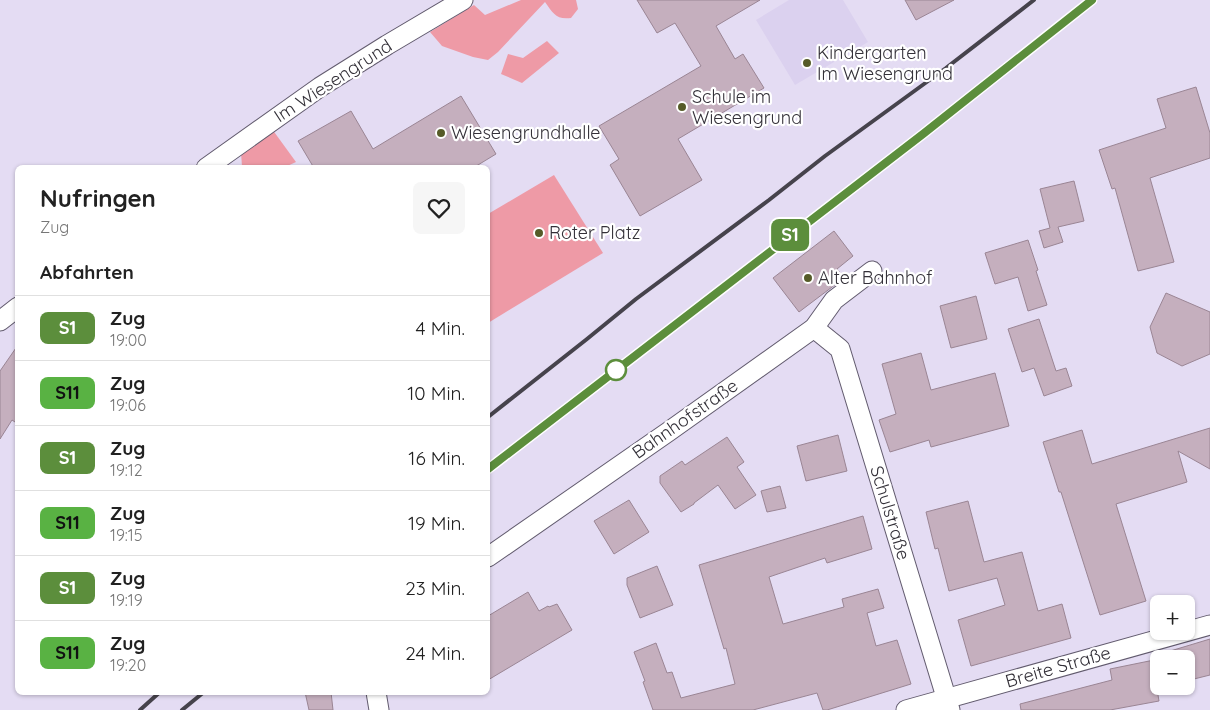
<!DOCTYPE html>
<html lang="de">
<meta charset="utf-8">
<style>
:root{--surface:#fff;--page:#f6f6f6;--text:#222;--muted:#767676;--line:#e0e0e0}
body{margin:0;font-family:Quicksand,sans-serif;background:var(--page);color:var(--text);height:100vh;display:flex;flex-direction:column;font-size:19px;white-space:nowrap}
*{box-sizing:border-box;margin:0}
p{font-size:16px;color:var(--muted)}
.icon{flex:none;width:28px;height:28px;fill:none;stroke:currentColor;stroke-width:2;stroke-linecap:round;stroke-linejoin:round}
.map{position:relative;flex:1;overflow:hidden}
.drawer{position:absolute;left:15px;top:165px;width:475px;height:530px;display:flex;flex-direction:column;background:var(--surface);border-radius:8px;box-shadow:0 1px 4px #0004}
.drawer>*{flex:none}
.badge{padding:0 10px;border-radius:8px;font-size:18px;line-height:32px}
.tools{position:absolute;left:1150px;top:595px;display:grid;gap:10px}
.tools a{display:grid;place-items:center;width:45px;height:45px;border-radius:8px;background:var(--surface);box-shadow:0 1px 4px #0004;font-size:25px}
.map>.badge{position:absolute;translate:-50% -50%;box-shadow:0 0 0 2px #fff}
h2{padding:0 25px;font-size:19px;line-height:45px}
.round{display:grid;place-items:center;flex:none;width:52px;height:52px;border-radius:8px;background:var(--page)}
.summary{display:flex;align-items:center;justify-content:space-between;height:85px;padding:0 25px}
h1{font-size:24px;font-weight:700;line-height:38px}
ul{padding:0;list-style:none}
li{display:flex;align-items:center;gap:15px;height:65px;padding:0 25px;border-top:1px solid var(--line)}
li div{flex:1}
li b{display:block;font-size:19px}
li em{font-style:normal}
li .badge{min-width:55px;font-weight:700;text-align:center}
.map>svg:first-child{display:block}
.built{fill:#dbd1ef}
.green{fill:#ee9aa6}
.building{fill:#c5afbe;stroke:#9a8594}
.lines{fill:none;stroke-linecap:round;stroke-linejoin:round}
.street-casing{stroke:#625b6e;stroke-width:21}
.street{stroke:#fff;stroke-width:19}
.rail{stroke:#46434c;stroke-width:4}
.line-casing{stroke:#fff;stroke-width:11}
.line{stroke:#5c8e3c;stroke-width:8}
.poi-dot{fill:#565b28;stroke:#fff;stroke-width:2}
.stop-dot{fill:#fff;stroke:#5c8e3c;stroke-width:2.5}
.labels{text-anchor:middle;stroke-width:4.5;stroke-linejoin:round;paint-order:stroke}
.poi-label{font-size:18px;fill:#333038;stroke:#fff;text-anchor:start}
.street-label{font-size:18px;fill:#333038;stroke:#fff}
</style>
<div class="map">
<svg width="1210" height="710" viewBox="0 0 1210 710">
<rect width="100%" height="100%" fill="#e4dcf3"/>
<polygon class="built" points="789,0 843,0 868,42 795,85 756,20"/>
<g class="green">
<path d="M521,0H576L578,9L571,18C556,20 553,13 545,2L498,52L488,60L473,57L442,46L430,32L474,5L485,15Z"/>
<polygon points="547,41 559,53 522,83 501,74 508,54 523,58"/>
<polygon points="272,129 296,162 285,167 242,167 241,152"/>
<polygon points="554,175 603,253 488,323 488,214"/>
</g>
<g class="building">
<polygon points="637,0 760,0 716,26 735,59 743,54 764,88 678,139 702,180 640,216 610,165 619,159 599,126 701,66 675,23 657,33"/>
<polygon points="905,0 954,0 916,20"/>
<polygon points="1196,87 1210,133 1210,158 1150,178 1174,262 1138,271 1115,188 1112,189 1099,150 1166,128 1157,99"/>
<polygon points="461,96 496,154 473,168 314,168 298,141 351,111 373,149"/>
<polygon points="1074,181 1084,221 1058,227 1063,242 1044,248 1039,231 1050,228 1040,189"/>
<polygon points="834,231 853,256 837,269 844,278 799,312 773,278"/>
<polygon points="1028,240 1038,270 1036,271 1047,305 1028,311 1018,277 995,284 985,253"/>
<polygon points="1166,293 1210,312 1210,354 1182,366 1157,353 1150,327"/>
<polygon points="976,296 987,339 951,348 940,306"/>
<polygon points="1039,319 1056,371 1066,368 1072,386 1044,396 1034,368 1022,372 1008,329"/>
<polygon points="18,345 18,424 12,420 0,439 0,371"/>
<polygon points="921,353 931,390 995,373 1009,426 931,447 929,440 890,452 879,420 896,414 882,364"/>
<polygon points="1210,428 1210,469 1178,451 1187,482 1116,504 1146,601 1100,615 1061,492 1059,492 1043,442 1082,430 1092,464"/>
<polygon points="838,435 847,471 806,481 797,446"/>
<polygon points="727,437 744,462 737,467 756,495 735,509 718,485 694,503 694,504 681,512 660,483 660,476 682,461 685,465"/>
<polygon points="780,486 786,508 767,512 761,491"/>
<polygon points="629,500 649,532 614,554 594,521"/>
<polygon points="968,501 984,562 1022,552 1038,611 1062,604 1071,638 971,666 958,620 1005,605 997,578 949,591 938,548 935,549 926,512"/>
<polygon points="863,516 872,549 827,563 825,558 769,577 783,624 844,607 842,599 878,589 884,608 867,613 876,646 897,640 911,684 827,710 823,710 817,693 753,710 653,710 643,682 645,681 634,652 656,643 667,673 672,672 681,698 735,684 726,648 724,649 699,565"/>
<polygon points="657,566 673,605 640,618 627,585 627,578"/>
<polygon points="528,592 539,611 548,606 549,607 557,604 572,630 488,680 488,616"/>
<polygon points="1210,639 1210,675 1186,681 1186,659 1162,659 1169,657 1167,652"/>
<polygon points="1159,659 1159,686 1167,686 1157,689 1159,701 1110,710 1021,710 1020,704 1112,680 1110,669"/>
<polygon points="305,692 331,692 333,710 309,710"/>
</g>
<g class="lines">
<defs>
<g id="street">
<polyline points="206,168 320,87 387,45 463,0"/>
<polyline points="0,321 18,307"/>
<polyline points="814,328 840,349 950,710"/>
<polyline points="488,557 668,432 814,328 834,300 872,271"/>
<polyline points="376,692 379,710"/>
<polyline points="906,710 1210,625"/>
</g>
</defs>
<use href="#street" class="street-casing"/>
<use href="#street" class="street"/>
<g class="rail">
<polyline points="488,417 587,339 636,299 769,200 825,156 946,68 1034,0"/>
<path d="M488,469C556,416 625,362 694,309C827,207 961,105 1092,0"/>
<polyline points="140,710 160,692"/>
<polyline points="182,710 204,692"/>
</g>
</g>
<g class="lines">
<defs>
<path id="line" d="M488,469L923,134C979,89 1036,45 1092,0"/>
</defs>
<use href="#line" class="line-casing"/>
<use href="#line" class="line"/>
</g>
<g class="poi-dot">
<circle cx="807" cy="63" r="5"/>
<circle cx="682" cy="107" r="5"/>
<circle cx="441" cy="133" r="5"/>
<circle cx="539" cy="233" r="5"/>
<circle cx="808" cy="278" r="5"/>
</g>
<circle class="stop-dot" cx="616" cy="370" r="10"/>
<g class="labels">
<g class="poi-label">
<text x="817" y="59">Kindergarten<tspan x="817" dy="21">Im Wiesengrund</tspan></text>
<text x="692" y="103">Schule im<tspan x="692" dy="21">Wiesengrund</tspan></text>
<text x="451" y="139">Wiesengrundhalle</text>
<text x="549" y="239">Roter Platz</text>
<text x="818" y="284">Alter Bahnhof</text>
</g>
<g class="street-label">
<text transform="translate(333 81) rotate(-33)" y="6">Im Wiesengrund</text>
<text transform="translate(685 419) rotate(-35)" y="6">Bahnhofstraße</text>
<text transform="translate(890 513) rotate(73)" y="6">Schulstraße</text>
<text transform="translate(1058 667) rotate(-16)" y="6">Breite Straße</text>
</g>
</g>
</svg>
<div class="tools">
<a>+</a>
<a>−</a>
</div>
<b class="badge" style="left:790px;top:235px;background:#5c8e3c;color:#fff">S1</b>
<section class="drawer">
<div class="summary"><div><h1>Nufringen</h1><p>Zug</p></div><a class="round"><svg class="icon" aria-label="heart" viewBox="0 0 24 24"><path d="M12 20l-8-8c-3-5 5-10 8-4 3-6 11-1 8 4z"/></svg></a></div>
<h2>Abfahrten</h2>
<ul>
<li><span class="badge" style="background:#5c8e3c;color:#fff">S1</span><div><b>Zug</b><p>19:00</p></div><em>4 Min.</em></li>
<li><span class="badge" style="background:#59b243;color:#111">S11</span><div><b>Zug</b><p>19:06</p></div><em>10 Min.</em></li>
<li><span class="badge" style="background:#5c8e3c;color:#fff">S1</span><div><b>Zug</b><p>19:12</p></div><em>16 Min.</em></li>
<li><span class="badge" style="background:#59b243;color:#111">S11</span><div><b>Zug</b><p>19:15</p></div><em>19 Min.</em></li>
<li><span class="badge" style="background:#5c8e3c;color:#fff">S1</span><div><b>Zug</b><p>19:19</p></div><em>23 Min.</em></li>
<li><span class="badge" style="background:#59b243;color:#111">S11</span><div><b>Zug</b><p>19:20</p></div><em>24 Min.</em></li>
</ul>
</section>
</div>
